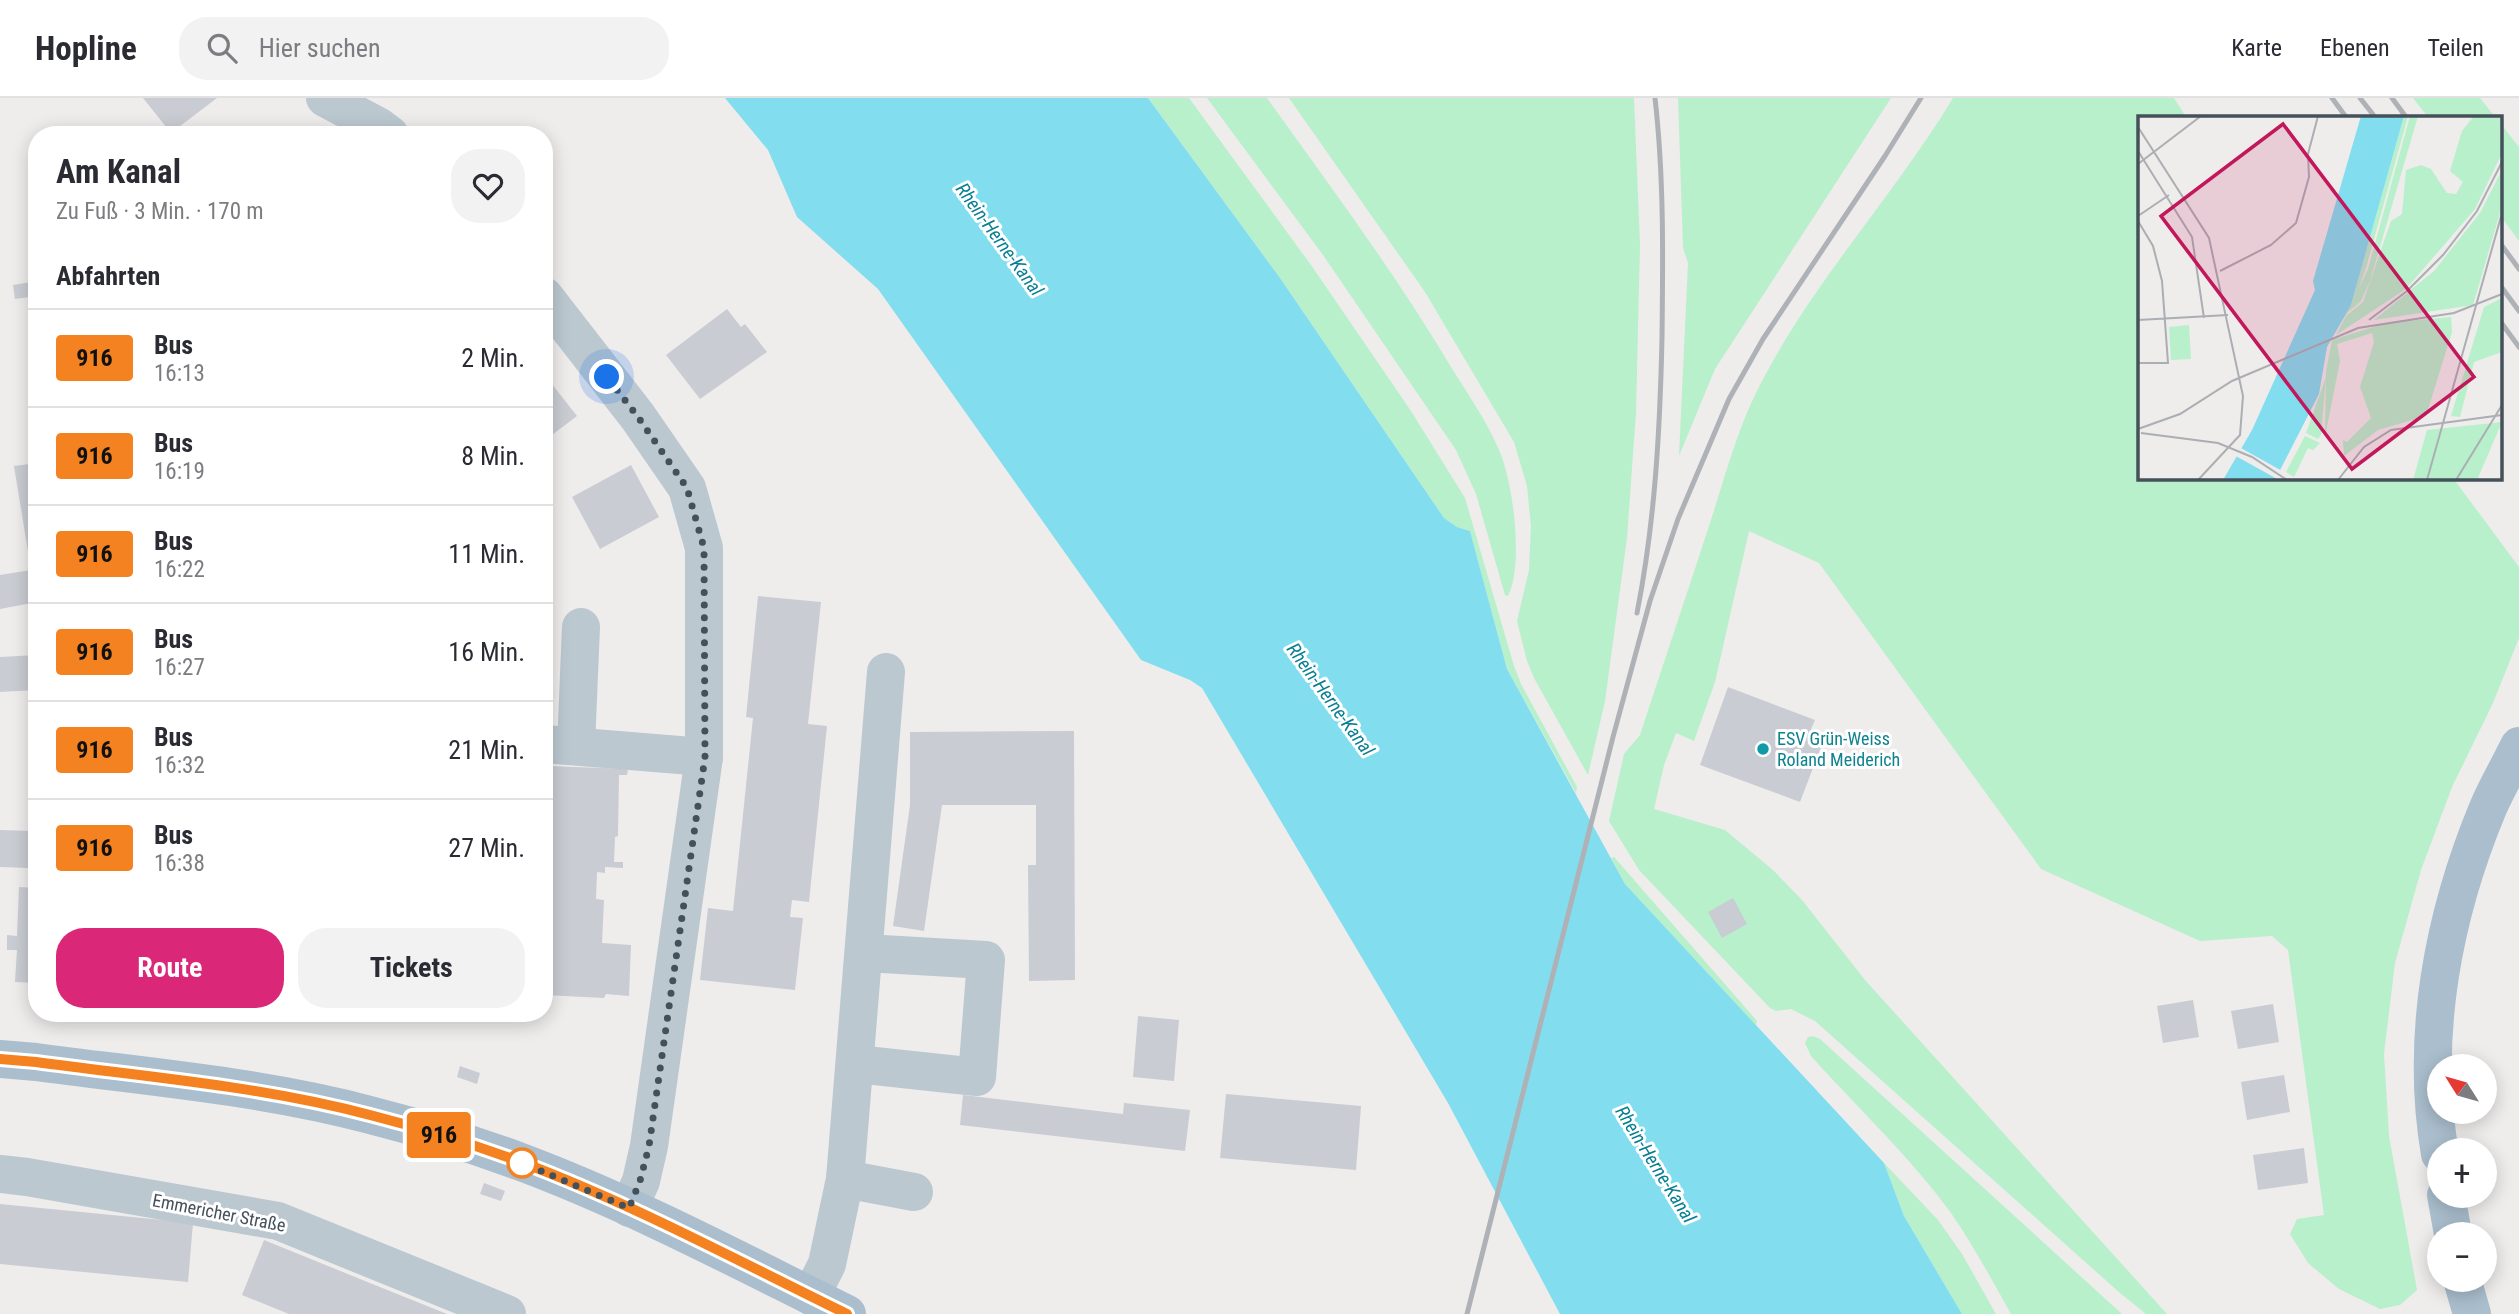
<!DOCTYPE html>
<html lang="de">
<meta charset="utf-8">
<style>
:root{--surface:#fff;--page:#f2f2f3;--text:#2b2b33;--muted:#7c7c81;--line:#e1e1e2;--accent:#db2777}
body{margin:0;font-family:"Roboto Condensed",sans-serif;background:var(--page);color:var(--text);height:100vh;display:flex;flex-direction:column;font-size:26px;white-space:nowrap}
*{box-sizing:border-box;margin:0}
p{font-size:23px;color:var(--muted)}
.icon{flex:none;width:38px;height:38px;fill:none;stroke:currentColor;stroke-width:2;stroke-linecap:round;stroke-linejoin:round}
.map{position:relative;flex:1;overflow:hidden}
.panel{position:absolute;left:28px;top:28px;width:525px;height:896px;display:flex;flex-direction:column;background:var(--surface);border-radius:28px;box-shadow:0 4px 18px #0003}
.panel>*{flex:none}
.badge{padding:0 14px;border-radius:5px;font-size:24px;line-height:46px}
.needle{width:46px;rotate:307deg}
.fabs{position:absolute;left:2427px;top:956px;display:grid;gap:14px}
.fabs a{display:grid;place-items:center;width:70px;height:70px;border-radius:50%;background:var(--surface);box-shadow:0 4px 18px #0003;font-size:35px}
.you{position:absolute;width:35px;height:35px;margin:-18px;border:5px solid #fff;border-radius:50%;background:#1a73e8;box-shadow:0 0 0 10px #1a73e833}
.map>.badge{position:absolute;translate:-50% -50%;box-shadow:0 0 0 4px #fff}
h2{padding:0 28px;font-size:26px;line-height:63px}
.round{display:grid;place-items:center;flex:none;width:74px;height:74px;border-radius:28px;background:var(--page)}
.head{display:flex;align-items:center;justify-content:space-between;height:119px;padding:0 28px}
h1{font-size:33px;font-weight:700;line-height:52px}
.action{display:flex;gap:14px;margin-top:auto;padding:14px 28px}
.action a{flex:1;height:80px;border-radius:28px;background:var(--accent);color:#fff;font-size:28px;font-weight:700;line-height:80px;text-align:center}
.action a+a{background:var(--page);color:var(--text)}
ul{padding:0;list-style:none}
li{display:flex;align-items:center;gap:21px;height:98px;padding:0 28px;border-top:2px solid var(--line)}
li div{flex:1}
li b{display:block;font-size:26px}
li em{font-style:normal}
li .badge{min-width:77px;font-weight:700;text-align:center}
header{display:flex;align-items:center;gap:42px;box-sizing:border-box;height:98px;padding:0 35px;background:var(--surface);border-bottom:2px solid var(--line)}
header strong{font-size:33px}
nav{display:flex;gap:38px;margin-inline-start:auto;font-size:24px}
.search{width:490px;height:63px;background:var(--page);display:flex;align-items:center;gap:18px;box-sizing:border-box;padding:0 24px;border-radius:28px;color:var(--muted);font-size:26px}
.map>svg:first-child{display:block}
.green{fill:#b7f0cb}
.water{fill:#82deef}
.building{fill:#c9ccd2}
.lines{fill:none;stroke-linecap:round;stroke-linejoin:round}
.minor{stroke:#bcc8d0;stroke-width:38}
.major{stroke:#aabecd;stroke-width:38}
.rail{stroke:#aeb2b7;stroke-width:5}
.line-casing{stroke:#fff;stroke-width:16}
.line{stroke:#f58220;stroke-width:10}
.walk{stroke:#44515a;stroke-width:7;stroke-dasharray:0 12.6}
.culture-dot{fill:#0f9aa8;stroke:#fff;stroke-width:2.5}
.stop-dot{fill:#fff;stroke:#f58220;stroke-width:3.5}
.labels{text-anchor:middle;stroke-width:6;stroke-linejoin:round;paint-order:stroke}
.culture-label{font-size:18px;fill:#0d838f;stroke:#fff;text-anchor:start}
.street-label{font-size:18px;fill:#44515a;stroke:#fff}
.water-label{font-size:19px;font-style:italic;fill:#087e94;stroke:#fff}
.inset-road{fill:none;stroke:#abaeb2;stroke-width:2}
.view{fill:#c2185b;fill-opacity:0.15;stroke:#c2185b;stroke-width:3.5}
.inset-edge{fill:none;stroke:#44515a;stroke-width:3.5}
</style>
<header>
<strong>Hopline</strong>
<div class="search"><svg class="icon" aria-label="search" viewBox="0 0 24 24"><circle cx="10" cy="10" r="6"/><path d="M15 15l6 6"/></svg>Hier suchen</div>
<nav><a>Karte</a><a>Ebenen</a><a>Teilen</a></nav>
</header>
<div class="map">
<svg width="2519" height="1216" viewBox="0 0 2519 1216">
<rect width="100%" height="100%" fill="#efecec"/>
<g class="green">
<polygon points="1148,0 1189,0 1311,167 1411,313 1465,400 1514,568 1521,586 1577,689 1576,695 1507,571 1470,433 1457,429 1444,420 1280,180"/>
<path d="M1207,0H1267C1330,88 1395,175 1451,269C1467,295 1487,323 1499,352C1513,383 1524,467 1508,498L1505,497L1476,396L1456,352L1323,157Z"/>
<polygon points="1289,0 1634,0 1640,147 1636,314 1627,440 1605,603 1588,677 1534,580 1527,563 1517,523 1529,472 1531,428 1527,388 1514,344 1425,194"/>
<polygon points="1678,0 1891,0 1715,271 1679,358 1688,165 1683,150"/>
<path d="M1953,0H2174L2186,19H2139V380H2453L2519,469V540L2493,605L2452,689L2421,772L2395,865L2384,956L2389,1038L2417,1192L2400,1207L2380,1211L2339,1191L2308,1165L2290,1136L2297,1121L2324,1117L2288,852L2272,838L2200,843L2041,771L1819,465L1749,433L1715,584L1694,643L1676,635L1664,667L1654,711L1725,732L1773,772L1802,802L1865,882L2167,1216H2146L2120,1195L1815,923L1791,911L1776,913L1770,910L1639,772L1609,723L1624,656L1640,637C1663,566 1687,496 1710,425C1723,385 1737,333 1756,295C1808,189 1892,101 1953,0Z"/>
<polygon points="2413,0 2480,0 2495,19 2428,19"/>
<polygon points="2500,25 2519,49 2519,143 2500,117"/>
<polygon points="1614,759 1757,923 1756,927 1625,786 1611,760"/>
<path d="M1813,938L1820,941L2122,1216H2011C1992,1182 1973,1147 1951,1115C1912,1061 1856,1008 1811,958L1805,945L1808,939Z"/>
<polygon points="1884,1065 1938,1122 1962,1156 1996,1216 1962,1216 1904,1118"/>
</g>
<polygon class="water" points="725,0 1148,0 1280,180 1444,420 1457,429 1470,433 1507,571 1625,786 1884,1065 1904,1118 1962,1216 1560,1216 1448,1005 1202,590 1190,582 1141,562 878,191 797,119 768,52"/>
<g class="building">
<polygon points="143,0 217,0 171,35"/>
<polygon points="37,183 37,198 15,201 13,187"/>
<polygon points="727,211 741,229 745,226 767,254 700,301 666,257"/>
<polygon points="544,276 577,318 544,343"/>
<polygon points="37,365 37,504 0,511 0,477 31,472 14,368"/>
<polygon points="631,367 659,419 600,451 572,399"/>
<polygon points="758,498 821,504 808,626 827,628 809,804 792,802 790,819 803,820 795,892 700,882 708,810 733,813 753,620 746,619"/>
<polygon points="37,557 37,592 0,594 0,559"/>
<polygon points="1728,589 1815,622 1811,631 1826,636 1800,704 1700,667"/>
<polygon points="1074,633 1075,882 1029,883 1028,767 1036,767 1036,707 942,707 924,833 893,828 910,707 910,634"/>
<polygon points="549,668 628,671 627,677 619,677 618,738 615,739 614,764 623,764 623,770 605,769 605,775 597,774 596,801 604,802 602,845 631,847 629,898 606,896 604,900 544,897 544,766"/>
<polygon points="0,732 31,733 29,770 0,769"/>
<polygon points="19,789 37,790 37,885 15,884 17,852 7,852 7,837 17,838"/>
<polygon points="1733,800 1747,826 1722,840 1708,814"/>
<polygon points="2193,902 2199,939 2163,945 2157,908"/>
<polygon points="2273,906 2279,944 2238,951 2231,913"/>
<polygon points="1138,918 1179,922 1174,983 1133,979"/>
<polygon points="460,968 480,975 477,986 457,979"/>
<polygon points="2284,977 2290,1014 2247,1022 2241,984"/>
<polygon points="1226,996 1361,1008 1356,1072 1220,1060"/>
<polygon points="963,997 1123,1016 1124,1005 1190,1012 1185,1053 960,1027"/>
<polygon points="2304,1050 2308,1085 2258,1092 2253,1057"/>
<polygon points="484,1085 505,1093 501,1103 480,1096"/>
<polygon points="0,1106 193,1125 188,1184 0,1166"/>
<polygon points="264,1142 360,1181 447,1216 289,1216 242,1197"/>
</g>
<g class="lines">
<g class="minor">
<polyline points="325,0 378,28 390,37"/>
<polyline points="544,198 638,319 687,390 704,450 704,659 649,1048 641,1083 629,1110"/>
<polyline points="544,646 704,659"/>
<polyline points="576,648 581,529"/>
<polyline points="856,966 977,979 986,862 865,855"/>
<polyline points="0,1076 27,1079 278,1123 507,1216"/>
<polyline points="845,1081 914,1094"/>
<polyline points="811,1198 827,1166 845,1081 886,574"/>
</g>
<g class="major">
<path d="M0,961L36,964C147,979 261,988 370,1017C421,1030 472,1046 521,1064C633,1106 740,1163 847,1216"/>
<path d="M2440,1056C2420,939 2443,818 2488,710C2497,689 2509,669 2519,648"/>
<polyline points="2446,1097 2453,1136"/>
<polyline points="2462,1181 2472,1216"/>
</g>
<g class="rail">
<polyline points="2332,0 2346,19"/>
<polyline points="2360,0 2375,19"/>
<polyline points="2392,0 2406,19"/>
<polyline points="2500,145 2519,171"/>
<polyline points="2500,187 2519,213"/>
<polyline points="2500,223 2519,249"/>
<path d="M1637,515C1655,424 1660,332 1662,239C1663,160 1664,79 1655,0"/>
<polyline points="1467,1216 1613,639 1650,503 1678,421 1729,301 1763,241 1885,58 1921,0"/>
</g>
</g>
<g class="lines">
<defs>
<path id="line" d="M0,961L36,964C147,979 261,988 370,1017C421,1030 472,1046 521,1064C633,1106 740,1164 847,1216"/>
</defs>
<use href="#line" class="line-casing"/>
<use href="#line" class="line"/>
<polyline class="walk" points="522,1065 520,1064 629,1110 640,1083 649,1048 705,659 704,450 687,390 638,319 607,279"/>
</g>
<circle class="culture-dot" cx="1763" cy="651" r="7"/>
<circle class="stop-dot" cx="522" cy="1065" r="14"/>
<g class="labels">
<g class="culture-label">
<text x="1777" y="647">ESV Grün-Weiss<tspan x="1777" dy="21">Roland Meiderich</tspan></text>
</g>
<g class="street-label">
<text transform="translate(219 1115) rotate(11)" y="6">Emmericher Straße</text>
</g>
<g class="water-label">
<text transform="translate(1000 141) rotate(54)" y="7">Rhein-Herne-Kanal</text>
<text transform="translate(1331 601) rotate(54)" y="7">Rhein-Herne-Kanal</text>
<text transform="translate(1656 1066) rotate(58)" y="7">Rhein-Herne-Kanal</text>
</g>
</g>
<g transform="translate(2138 18)">
<rect width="364" height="364" fill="#efecec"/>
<path d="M266,0H270L228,152L216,186L195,219L213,189ZM272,0H280L232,165L223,185L209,197L230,153ZM336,0H364V37L337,93L268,173L198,219L208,200L225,186L253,105L264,98L268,54L283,49L293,53L309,77L318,78L325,66L312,55L324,15ZM364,54V90L335,189L236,204L296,155L342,97ZM364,182V236L336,246L322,301L313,300L346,191ZM313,201L314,216L288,300L240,314L206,340L205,324L209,326L233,302L222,271L236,226L234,217L199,228L202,245L187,321L188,255L194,224L248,207ZM51,209L53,243L33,244L31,211ZM188,261L183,319L180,323L168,317ZM364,306L339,364H275L289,314ZM167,320L182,327L175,334L170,332L156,361L148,356Z" fill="#b7f0cb"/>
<path d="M223,0H266L213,189L189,231L181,278L137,364H85L114,314L177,174L175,165Z" fill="#82deef"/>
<path d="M101,331L146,356L141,364L96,339Z" fill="#efecec"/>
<path class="inset-road" d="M0,11L71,122L105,280L102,319L60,364M0,35L54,121L66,202M0,48L63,0M0,100L31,79M0,105L15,130L24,165L30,247H0M82,155L133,129L158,107L171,61L170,38L180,0M0,204L90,199M231,204L269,175L305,139L339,95L364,46M0,313L42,298L94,265L220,212L316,197L364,178M3,317L80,327L114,341L149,364M200,364L226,331L253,314L364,299M289,364L364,97M318,364L364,289"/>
<path class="view" d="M145,8L336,261L214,353L23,100Z"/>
<rect width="364" height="364" class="inset-edge"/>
</g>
</svg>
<div class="fabs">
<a><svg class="needle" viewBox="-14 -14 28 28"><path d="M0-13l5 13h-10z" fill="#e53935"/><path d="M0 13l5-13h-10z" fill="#7c7c81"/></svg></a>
<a>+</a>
<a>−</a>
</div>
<div class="you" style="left:607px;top:279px"></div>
<b class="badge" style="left:439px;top:1037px;background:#f58220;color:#111">916</b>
<section class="panel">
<div class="head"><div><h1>Am Kanal</h1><p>Zu Fuß · 3 Min. · 170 m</p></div><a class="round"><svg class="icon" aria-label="heart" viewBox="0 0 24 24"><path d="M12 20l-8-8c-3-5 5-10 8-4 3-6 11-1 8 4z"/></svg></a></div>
<h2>Abfahrten</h2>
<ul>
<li><span class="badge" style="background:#f58220;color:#111">916</span><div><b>Bus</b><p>16:13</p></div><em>2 Min.</em></li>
<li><span class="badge" style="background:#f58220;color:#111">916</span><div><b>Bus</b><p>16:19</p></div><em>8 Min.</em></li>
<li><span class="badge" style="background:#f58220;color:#111">916</span><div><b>Bus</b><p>16:22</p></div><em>11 Min.</em></li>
<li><span class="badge" style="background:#f58220;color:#111">916</span><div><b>Bus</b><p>16:27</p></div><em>16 Min.</em></li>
<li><span class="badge" style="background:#f58220;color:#111">916</span><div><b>Bus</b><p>16:32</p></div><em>21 Min.</em></li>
<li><span class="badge" style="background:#f58220;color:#111">916</span><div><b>Bus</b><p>16:38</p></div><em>27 Min.</em></li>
</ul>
<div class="action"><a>Route</a><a>Tickets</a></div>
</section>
</div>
